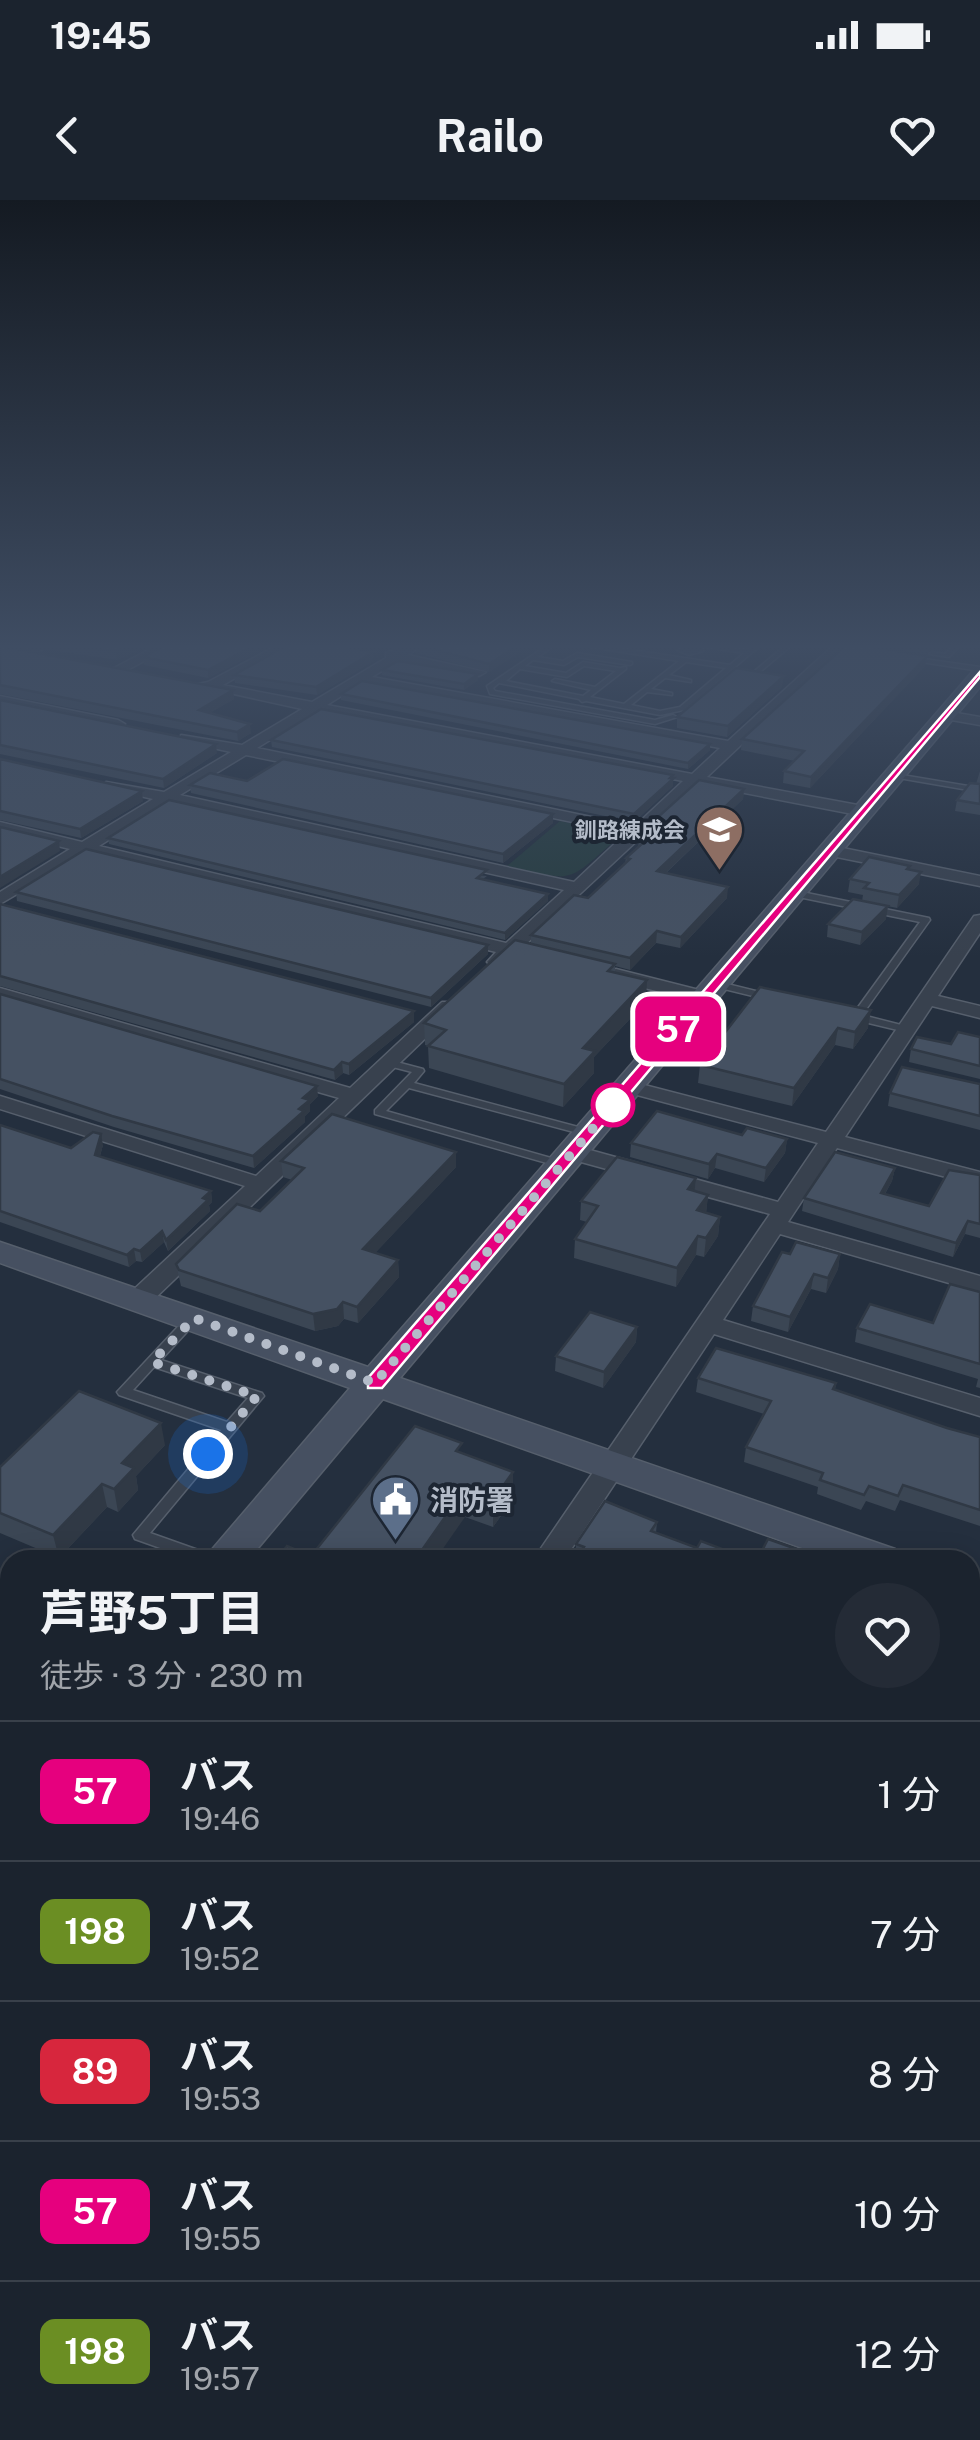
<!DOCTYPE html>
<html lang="ja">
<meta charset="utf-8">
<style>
:root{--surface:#1b232e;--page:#242b36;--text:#f1f3f6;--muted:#a0a4aa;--line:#39404a}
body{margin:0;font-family:"Public Sans","Noto Sans JP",sans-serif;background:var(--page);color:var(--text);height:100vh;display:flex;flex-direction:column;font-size:38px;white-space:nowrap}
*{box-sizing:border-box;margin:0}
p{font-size:32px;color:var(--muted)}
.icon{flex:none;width:55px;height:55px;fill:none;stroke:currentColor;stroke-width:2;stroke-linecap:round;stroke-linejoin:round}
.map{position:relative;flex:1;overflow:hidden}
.panel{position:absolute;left:0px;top:1350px;width:980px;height:890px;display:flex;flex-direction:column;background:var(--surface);border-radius:30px 30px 0 0;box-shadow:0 5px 25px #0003,0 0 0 2px var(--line)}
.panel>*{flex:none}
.badge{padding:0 20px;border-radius:15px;font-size:35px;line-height:65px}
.you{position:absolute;width:50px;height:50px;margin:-25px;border:8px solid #fff;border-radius:50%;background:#1a73e8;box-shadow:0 0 0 15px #1a73e833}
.map>.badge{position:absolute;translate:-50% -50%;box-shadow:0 0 0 5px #fff}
.round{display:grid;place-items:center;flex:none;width:105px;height:105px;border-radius:52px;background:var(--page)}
.overview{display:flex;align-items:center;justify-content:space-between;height:170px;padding:0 40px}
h1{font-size:48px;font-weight:700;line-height:75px}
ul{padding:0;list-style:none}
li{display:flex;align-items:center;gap:30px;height:140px;padding:0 40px;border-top:2px solid var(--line)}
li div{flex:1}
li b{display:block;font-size:38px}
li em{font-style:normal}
li .badge{min-width:110px;font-weight:700;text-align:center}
.status{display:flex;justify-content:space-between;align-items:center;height:70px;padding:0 50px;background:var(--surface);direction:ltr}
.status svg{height:28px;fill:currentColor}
header{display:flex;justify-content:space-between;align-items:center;height:130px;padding:0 40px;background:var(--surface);font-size:45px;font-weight:700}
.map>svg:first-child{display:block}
.green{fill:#263c3f}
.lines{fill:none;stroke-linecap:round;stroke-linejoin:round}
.lane-casing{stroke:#565f6c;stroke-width:3}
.street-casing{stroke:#565f6c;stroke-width:3}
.secondary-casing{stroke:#565f6c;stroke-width:3}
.lane{fill:#38414e;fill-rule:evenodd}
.street{fill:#38414e;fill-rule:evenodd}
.secondary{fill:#465061;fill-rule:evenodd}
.wall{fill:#3b4654}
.shaded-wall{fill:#303945}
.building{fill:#455162;stroke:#303945;stroke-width:2.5}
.line{fill:#e6007e;stroke:#fff;stroke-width:2.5}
.walk{stroke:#b4bcc9;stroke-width:10;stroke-dasharray:0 18}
.stop-dot{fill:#fff;stroke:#e6007e;stroke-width:5}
.labels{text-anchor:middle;stroke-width:8;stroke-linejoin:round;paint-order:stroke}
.far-poi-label{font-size:22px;font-weight:bold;fill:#b4bcc9;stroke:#1d2633;text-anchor:end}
.poi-label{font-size:28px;font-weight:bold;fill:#b4bcc9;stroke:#1d2633;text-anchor:start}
</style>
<div class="status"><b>19:45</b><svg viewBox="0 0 49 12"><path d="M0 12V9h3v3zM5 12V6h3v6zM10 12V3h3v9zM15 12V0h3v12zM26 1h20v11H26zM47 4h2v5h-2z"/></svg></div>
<header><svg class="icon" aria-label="back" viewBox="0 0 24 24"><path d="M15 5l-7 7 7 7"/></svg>Railo<svg class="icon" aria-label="heart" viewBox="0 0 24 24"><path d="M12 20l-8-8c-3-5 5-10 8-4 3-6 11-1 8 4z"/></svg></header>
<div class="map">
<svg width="980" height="2240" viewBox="0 0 980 2240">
<rect width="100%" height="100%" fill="#242f3e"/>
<path class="green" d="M560,621L617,633L619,637C565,684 577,682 507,666Z"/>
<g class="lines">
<defs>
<g id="lane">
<path d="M549,444H556L538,457L563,461L577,453L632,462V464L630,465L578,457L564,465L533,460L525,466L566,473L583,462L620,468L626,467V469L590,497L624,504L679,461L584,446L581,444H593L730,465L744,453L699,446L703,449V451L689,455L677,450L693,444L748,450L756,444H762L684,510L660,515L586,501L582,502L579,499L499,483L493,488L495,491L655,520L673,515L677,517L655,524L490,494L487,486ZM686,462L726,468L680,507L660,511L631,505L647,492L672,495V493L651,489L665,478L691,482V480L669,475ZM584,466L616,471L595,487L555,479L552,481L591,490L583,496L506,481L520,469L567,477Z"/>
<polygon points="787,444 793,444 753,478 743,477 743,475 750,475"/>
<polygon points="956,444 962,444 949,457 929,454 932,452 945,454"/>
<polygon points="910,457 980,467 980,471 908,460 908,458"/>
<polygon points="890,573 980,588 980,592 893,577 889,575"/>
<polygon points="792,690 929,718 930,720 862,815 909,827 909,831 906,832 856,820 851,817 920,722 789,695 789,691"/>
<polygon points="715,781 772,795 774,797 769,800 712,786 710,784"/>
<polygon points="389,860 423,869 424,871 414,883 593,931 594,933 589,936 409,888 386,911 565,962 567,964 565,966 561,967 375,914 375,910 412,872 385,865 384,863"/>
<path d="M192,1115L198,1119L196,1122L161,1160L262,1193L264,1196L150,1333L215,1356L217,1360H194L135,1339L133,1335L221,1230L119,1195L117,1192L188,1116ZM154,1167L248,1198L227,1222L133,1190Z"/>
<polygon points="0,1372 10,1376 10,1388 0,1384"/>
<polygon points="10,1414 10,1430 5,1435 0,1437 0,1421 5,1416"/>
<polygon points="0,1448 10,1452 10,1465 0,1461"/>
</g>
<g id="street">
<polygon points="38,444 54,444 0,470 0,461"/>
<polygon points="160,444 175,444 124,472 112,469"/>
<path d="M280,444H295L223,485L312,502L386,458V453L409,444H423L408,455L486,472L479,476L398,461L372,477L728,541L835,444H848L707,577L863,606L871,611L863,616L698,584L523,747L528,752L526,756H513L496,768L487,762L496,752L87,653L0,704V692L70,649L0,632V622L82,642L153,599L106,588V582L164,592L231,552L181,541V535L242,545L302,509L193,485L208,482ZM362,483L720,548L692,574L327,505ZM317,511L683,581L635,626L257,548ZM246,555L626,633L574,682L180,595ZM169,602L564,690L506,743L99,646Z"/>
<polygon points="0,496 118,520 125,524 118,528 0,504"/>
<polygon points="945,511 980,517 980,525 940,518 938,515"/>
<polygon points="828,645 980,676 980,686 822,654 820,650"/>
<polygon points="980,715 980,733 938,796 980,806 980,818 932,806 845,937 980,972 980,986 837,948 788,1022 980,1076 980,1092 780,1034 723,1120 980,1198 980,1216 714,1134 564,1360 533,1360 770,1014 563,957 560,952 563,947 579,947 778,1002 818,943 622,891 619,887 622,883 629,881 826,932 974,716"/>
<polygon points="616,769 711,793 714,797 704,803 609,779 609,771"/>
<polygon points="0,788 350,888 442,802 456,802 459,806 149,1104 140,1106 128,1098 131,1092 245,986 0,909 0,896 256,976 339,898 0,800"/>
<polygon points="970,1609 980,1613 980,1643 970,1639"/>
<polygon points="0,1844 10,1848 10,1887 0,1883"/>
<polygon points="970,1854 980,1858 980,1896 970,1892"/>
<polygon points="10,2154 10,2209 0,2213 0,2158"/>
<polygon points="970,2166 980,2170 980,2216 970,2212"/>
<polygon points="322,2230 378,2230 383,2240 326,2240"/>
</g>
<g id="secondary">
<polygon points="980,469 980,487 400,1178 895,1349 902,1360 836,1360 383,1199 248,1360 203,1360 350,1188 0,1063 0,1042 368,1167 973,471"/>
<polygon points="970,1374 980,1377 980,1410 970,1407"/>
<polygon points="10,1590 10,1640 0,1644 0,1594"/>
</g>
</defs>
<use href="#lane" class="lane-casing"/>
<use href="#street" class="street-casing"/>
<use href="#secondary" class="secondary-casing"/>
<use href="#lane" class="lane"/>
<use href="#street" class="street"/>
<use href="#secondary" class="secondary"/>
</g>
<g class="wall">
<polygon points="13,444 152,444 117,460"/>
<polygon points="168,444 273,444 208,478 144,465 143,457"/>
<polygon points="343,444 402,444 392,449"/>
<polygon points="418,444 532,444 489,472 416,453 416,445"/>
<polygon points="865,444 948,444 942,450 930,449 926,455"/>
<polygon points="0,446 233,490 234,499 209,513 251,533 238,541 0,494"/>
<polygon points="927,456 925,466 810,588 783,583 784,571 795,561 741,550 742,539"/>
<polygon points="373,461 317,495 235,483 234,475"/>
<polygon points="382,470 478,480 464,490 382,475"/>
<polygon points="782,487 727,537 677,528 677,517"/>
<polygon points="341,494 710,544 710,550 688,569 341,500"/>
<polygon points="0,500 217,553 164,588 0,554"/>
<polygon points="271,540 673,575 673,586 634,622 272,547"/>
<polygon points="0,559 143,601 81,638 0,620"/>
<polygon points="980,571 980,615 955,611 957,600 976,584"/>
<polygon points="190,585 553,614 553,623 503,663 191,593"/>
<polygon points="744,589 743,599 666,673 727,698 680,748 656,743 630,770 615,766 615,773 646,802 594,857 594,873 563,907 429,868 428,846 425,845 424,823 531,744 531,735 588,698 625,664 626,658 638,647 639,641"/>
<polygon points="108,638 487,676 483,679 548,701 505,740 109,644"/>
<polygon points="909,669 919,684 897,708 862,701 863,695 848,692 850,679"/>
<polygon points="16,692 488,754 431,807 17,701"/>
<polygon points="0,704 414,822 349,875 343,873 335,880 0,786"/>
<polygon points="886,719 860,745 827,737 828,724"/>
<polygon points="760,787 868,828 853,849 835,845 792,906 698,883 700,865"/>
<polygon points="0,794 318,896 310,904 310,911 305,916 305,922 254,968 114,927 0,889"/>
<polygon points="980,837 980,879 909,862 911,849 951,844"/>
<polygon points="980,884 980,930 888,906 890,893"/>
<polygon points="0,925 71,948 103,945 100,956 211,991 212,1002 209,1005 210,1011 168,1051 164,1042 142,1062 136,1061 129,1067 0,1022"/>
<polygon points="742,935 787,939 785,953 764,982 715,968 708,979 630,957 631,943"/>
<polygon points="456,952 456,967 375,1053 398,1060 399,1077 358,1123 344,1119 338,1126 315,1131 181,1086 176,1064 260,1011 292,980 283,977 281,961"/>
<polygon points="895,968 892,981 885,994 929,1006 980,975 980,1038 965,1034 953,1057 802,1011 804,998"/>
<polygon points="696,978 695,991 708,995 706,1013 720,1017 718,1036 704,1057 696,1055 676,1087 574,1058 575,1039 587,1022 580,1020 581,1001"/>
<polygon points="790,1054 840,1054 838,1069 826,1093 811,1089 788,1132 751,1121 753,1106"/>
<polygon points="980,1092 980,1188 976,1187 978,1179 855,1142 857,1128 933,1123"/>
<polygon points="637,1127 636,1142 603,1188 555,1171 556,1156"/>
<polygon points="698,1178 836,1183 835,1190 947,1228 980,1237 980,1326 900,1300 895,1311 866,1301 861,1310 817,1294 818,1287 744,1262 746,1247 764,1214 696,1192"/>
<polygon points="165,1245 136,1276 138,1290 118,1312 107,1307 59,1358 0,1333 0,1267"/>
<polygon points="462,1253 513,1272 513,1299 493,1327 465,1317 311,1356"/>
<polygon points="657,1322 656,1333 697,1348 751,1360 575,1359 576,1344"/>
<polygon points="970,1655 974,1663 980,1665 980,1819 970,1815"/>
<polygon points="0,1912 10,1918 10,2013 0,2007"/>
<polygon points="970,1926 980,1930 980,2022 970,2018"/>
<polygon points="970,2050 980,2055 980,2161 970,2156"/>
<polygon points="441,2230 660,2230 655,2240 458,2240"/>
<polygon points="729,2230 866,2230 884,2240 747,2240"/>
</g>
<g class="shaded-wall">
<polygon points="134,444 152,444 117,460 116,452"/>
<polygon points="257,444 273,444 208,478 208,470"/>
<polygon points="520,444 532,444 489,472 489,464"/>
<polygon points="373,452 373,461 317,495 316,487"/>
<polygon points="927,456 925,466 810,588 811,577"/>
<polygon points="478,474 478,480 464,490 464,484"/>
<polygon points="784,476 782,487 727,537 728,526"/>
<polygon points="233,490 234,499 200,519 199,510"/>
<polygon points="250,524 251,533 238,541 237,532"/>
<polygon points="216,544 217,553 164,588 163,579"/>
<polygon points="710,544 710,550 688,569 688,563"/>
<polygon points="673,575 673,586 634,622 634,614"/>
<polygon points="744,589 743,599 656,682 657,671"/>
<polygon points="142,591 143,601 81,638 80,629"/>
<polygon points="553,614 553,623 503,663 503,654"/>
<polygon points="59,641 60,651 0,688 0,677"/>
<polygon points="921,672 919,684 897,708 899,695"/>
<polygon points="728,687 727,698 680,748 681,737"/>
<polygon points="548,694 548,701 505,740 505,733"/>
<polygon points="888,706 886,719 860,745 862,732"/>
<polygon points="657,731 656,743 630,770 630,758"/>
<polygon points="488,745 488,754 431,807 431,798"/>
<polygon points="647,780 646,802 594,857 594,873 563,907 564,884 583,848"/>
<polygon points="871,810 868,828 853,849 855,832"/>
<polygon points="414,811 414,822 349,875 349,864"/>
<polygon points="838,828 835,845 792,906 794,888"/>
<polygon points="342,862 343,873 335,880 334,870"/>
<polygon points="317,886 318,896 310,904 310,911 305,916 305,922 254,968 253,956 299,909 303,898"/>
<polygon points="101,934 103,945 97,966 95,955"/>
<polygon points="787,939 785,953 764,982 766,968"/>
<polygon points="456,952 456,967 364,1065 363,1049"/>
<polygon points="717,954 715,968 708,979 709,964"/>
<polygon points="895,968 892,981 878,1006 881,993"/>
<polygon points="696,978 694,997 688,989"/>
<polygon points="211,991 212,1002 209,1005 210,1011 168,1051 166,1040"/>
<polygon points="708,995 706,1014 697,1010"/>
<polygon points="720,1017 718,1036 704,1057 706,1038"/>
<polygon points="968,1021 965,1034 953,1057 956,1043"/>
<polygon points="162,1031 164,1042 142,1062 140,1051"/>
<polygon points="698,1036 696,1055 676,1087 677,1068"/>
<polygon points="134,1049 136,1061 129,1067 127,1055"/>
<polygon points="840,1054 838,1069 826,1093 828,1078"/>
<polygon points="398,1060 399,1077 358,1123 357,1107"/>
<polygon points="814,1074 811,1089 788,1132 790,1117"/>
<polygon points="343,1102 344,1119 338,1126 315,1131 313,1114"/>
<polygon points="637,1127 636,1142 603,1188 604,1172"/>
<polygon points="161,1223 165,1245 136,1276 138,1290 118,1312 114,1289 122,1263"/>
<polygon points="513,1272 513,1299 493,1327 493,1300"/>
<polygon points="102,1284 107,1307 59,1358 53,1335"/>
<polygon points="464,1290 465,1317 435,1360 415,1360"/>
<polygon points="231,2230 241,2230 235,2240 225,2240"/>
</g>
<g class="building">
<polygon points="63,444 134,444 116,452"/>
<polygon points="168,444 257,444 208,470 143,457"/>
<polygon points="289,444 331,444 373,452 316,487 234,475"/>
<polygon points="418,444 520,444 489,464 416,445"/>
<polygon points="847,444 855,444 927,456 811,577 784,571 804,551 742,539"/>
<polygon points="0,446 233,490 199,510 250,524 237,532 0,485"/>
<polygon points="398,461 478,474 464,484 382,470"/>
<polygon points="736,468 784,476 728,526 677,517"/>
<polygon points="362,481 710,544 688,563 341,494"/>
<polygon points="0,500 216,544 163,579 0,545"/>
<polygon points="321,509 673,575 670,578 674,578 634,614 271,540"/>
<polygon points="0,559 142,591 80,629 0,611"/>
<polygon points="283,559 553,614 503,654 190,585 210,573 247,581"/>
<polygon points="699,580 744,589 657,671 728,687 681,737 657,731 630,758 531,735 574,695 588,698 630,659 626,658 644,642 639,641 658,617"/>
<polygon points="970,583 980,584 980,604 957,600"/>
<polygon points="169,600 487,670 477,678 548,694 505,733 108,638"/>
<polygon points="0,627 59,641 0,677"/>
<polygon points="86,649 488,745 431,798 16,692"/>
<polygon points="869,657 910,666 907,669 921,672 899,695 864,688 869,683 850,679"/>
<polygon points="853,699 888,706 862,732 828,724"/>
<polygon points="0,704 414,811 349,864 342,862 334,870 0,776"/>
<polygon points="515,740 615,764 608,771 647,780 583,848 595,851 564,884 428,846 446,830 424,823"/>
<polygon points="760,787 871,810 855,832 838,828 794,888 700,865"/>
<polygon points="0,794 317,886 303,898 310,900 299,909 304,911 253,956 112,916 0,879"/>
<polygon points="958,832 980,837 980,866 911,849 917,837 951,844"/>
<polygon points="902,867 980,884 980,916 890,893"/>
<polygon points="657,911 742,935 747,928 787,939 766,968 717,954 709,964 631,943"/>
<polygon points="332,914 456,952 363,1049 398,1060 357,1107 343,1102 337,1109 313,1114 179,1070 176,1064 237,1004 260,1011 304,968 281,961"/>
<polygon points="0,925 71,948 93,932 101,934 95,955 211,991 203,998 208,1000 166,1040 162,1031 140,1051 134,1049 127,1055 0,1011"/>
<polygon points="835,952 895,968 881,993 929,1006 949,970 980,975 980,1024 968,1021 956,1043 804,998"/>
<polygon points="617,957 696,978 688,989 708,995 697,1010 720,1017 706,1038 698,1036 677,1068 575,1039 598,1006 581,1001"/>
<polygon points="796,1042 840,1054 828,1078 814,1074 790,1117 753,1106 782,1052 790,1054"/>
<polygon points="950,1084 980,1092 980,1164 857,1128 870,1104 933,1123"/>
<polygon points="590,1112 637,1127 604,1172 556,1156"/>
<polygon points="716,1148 836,1183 833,1189 947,1228 980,1237 980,1310 903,1285 898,1296 869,1286 864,1295 820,1280 823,1273 746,1247 771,1201 698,1178"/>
<polygon points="79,1191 161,1223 122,1263 134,1268 114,1289 102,1284 53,1335 0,1313 0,1267"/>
<polygon points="415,1226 462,1243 456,1251 513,1272 493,1300 464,1290 415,1360 276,1360 287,1346 311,1356"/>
<polygon points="605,1301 657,1322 651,1331 697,1348 701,1341 751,1360 576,1360 584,1347 576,1344"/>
<polygon points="768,1339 802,1351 797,1360 757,1360"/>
<polygon points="970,1655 976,1657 974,1663 980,1665 980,1799 970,1795"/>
<polygon points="0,1912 10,1918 10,1999 0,1993"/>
<polygon points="970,1926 980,1930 980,2006 970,2001"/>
<polygon points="970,2050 980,2055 980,2145 970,2140"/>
<polygon points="18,2230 32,2230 38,2234 40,2230 61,2230 76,2240 12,2240"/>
<polygon points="156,2230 231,2230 225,2240 150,2240"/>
<polygon points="461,2230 657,2230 653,2240 478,2240"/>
<polygon points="753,2230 866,2230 884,2240 764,2240 765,2237"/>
<polygon points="889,2230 893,2230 912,2240 886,2240"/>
</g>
<linearGradient id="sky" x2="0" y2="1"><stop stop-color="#141a22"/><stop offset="0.59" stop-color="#3f4d63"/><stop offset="1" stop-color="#3f4d63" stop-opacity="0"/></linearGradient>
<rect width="980" height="757" fill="url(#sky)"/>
<polygon class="line" points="980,472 980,477 382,1188 368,1188 368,1178"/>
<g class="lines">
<polyline class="walk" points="208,1254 257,1196 152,1162 194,1118 375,1183 613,905"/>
</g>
<defs>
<symbol id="school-pin" viewBox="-11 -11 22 30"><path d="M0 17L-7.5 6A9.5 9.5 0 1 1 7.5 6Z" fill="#8d6e63" stroke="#1d2633"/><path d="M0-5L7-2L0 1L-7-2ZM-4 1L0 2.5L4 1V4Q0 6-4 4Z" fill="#fff"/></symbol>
<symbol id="civic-pin" viewBox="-11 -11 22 30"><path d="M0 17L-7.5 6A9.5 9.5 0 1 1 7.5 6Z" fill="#5c6f8a" stroke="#1d2633"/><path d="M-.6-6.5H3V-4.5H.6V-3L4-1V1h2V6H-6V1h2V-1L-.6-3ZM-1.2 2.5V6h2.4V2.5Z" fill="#fff"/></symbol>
</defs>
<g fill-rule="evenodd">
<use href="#school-pin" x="692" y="602" width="55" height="75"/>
<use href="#civic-pin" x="368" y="1272" width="55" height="75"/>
</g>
<circle class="stop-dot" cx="613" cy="905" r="20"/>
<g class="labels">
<g class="far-poi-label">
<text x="685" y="638">釧路練成会</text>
</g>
<g class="poi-label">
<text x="430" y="1310">消防署</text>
</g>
</g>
</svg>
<div class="you" style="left:208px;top:1254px"></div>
<b class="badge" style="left:678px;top:829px;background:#e6007e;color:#fff">57</b>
<section class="panel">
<div class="overview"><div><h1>芦野5丁目</h1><p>徒歩 · 3 分 · 230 m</p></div><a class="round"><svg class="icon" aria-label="heart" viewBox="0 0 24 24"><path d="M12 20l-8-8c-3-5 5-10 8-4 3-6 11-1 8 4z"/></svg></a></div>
<ul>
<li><span class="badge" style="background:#e6007e;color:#fff">57</span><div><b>バス</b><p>19:46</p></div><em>1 分</em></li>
<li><span class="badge" style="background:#6b8e23;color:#fff">198</span><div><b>バス</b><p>19:52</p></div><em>7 分</em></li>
<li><span class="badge" style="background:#d7263d;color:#fff">89</span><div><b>バス</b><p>19:53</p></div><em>8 分</em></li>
<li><span class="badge" style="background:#e6007e;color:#fff">57</span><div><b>バス</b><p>19:55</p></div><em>10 分</em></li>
<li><span class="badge" style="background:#6b8e23;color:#fff">198</span><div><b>バス</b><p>19:57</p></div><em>12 分</em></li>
</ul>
</section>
</div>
